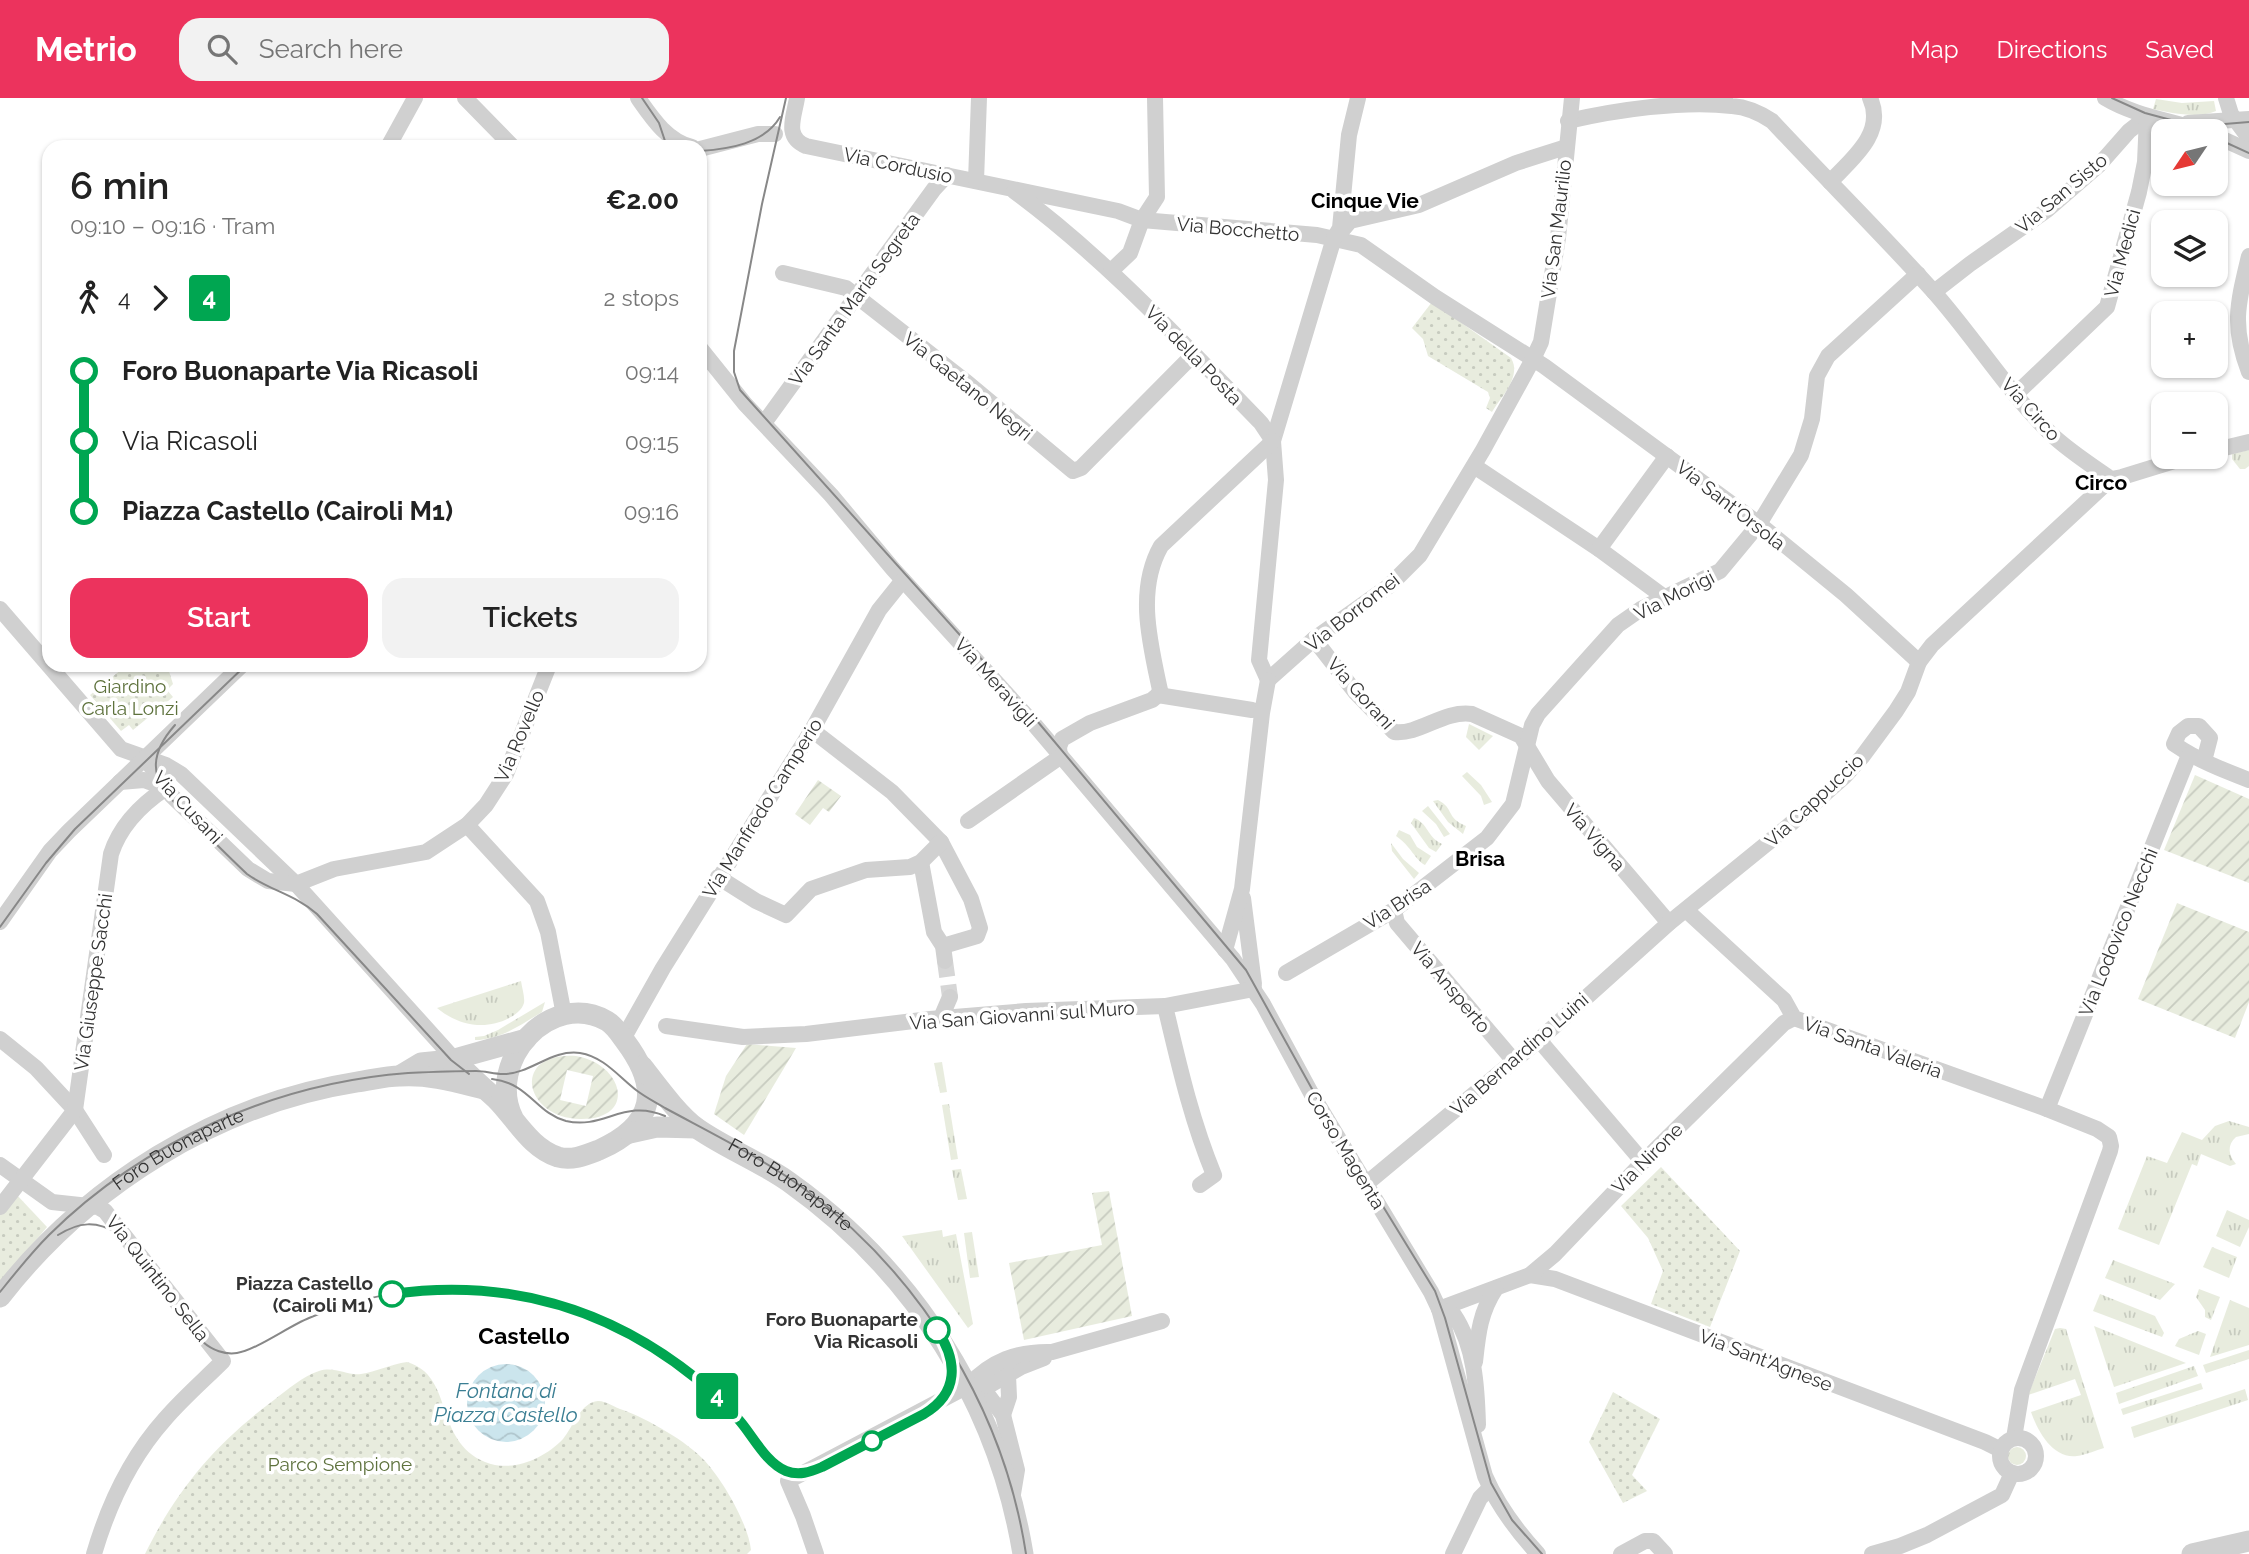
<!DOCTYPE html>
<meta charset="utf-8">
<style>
:root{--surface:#fff;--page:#f2f2f2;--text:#222;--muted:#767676;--accent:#ec335d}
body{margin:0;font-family:Raleway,sans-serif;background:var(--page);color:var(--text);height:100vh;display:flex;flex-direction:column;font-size:26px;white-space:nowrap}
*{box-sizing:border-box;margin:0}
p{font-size:23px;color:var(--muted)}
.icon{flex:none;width:38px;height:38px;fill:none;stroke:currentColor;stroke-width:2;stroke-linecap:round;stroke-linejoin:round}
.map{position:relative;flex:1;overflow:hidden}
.drawer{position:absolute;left:42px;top:42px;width:665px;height:532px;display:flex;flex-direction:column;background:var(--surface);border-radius:21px;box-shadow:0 2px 5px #0004}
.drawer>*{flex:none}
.badge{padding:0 14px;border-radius:5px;font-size:24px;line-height:46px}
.needle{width:46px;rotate:235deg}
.controls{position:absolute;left:2151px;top:21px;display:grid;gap:14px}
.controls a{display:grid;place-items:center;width:77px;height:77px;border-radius:14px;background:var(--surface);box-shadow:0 2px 5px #0004;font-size:35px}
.map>.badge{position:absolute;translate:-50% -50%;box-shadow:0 0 0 4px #fff}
.legs{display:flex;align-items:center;gap:10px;height:77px;padding:0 28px;font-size:23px}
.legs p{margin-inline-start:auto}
.overview{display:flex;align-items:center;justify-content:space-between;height:119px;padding:0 28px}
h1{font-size:38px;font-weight:600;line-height:52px}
.cta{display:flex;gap:14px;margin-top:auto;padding:14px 28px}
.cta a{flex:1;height:80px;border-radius:21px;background:var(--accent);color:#fff;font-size:28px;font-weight:600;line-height:80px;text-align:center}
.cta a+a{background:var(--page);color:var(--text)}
ul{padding:0 28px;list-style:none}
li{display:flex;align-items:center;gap:24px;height:70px;font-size:26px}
li i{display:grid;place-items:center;width:10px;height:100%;margin:0 9px;background:currentColor}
li i::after{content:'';width:18px;height:18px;margin:-9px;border:5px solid;border-radius:50%;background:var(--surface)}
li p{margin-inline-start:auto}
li:first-child i{background:linear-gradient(#0000 50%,currentColor 0)}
li:last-child i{background:linear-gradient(currentColor 50%,#0000 0)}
header{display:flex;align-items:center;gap:42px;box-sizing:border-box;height:98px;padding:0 35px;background:var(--accent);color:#fff}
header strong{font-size:33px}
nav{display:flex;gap:38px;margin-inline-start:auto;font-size:24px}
.search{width:490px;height:63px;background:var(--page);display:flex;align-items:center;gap:18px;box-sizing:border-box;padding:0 24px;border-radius:21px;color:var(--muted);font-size:26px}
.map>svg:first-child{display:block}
.grass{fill:url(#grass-tufts)}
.park{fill:url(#park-dots)}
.garden{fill:url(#garden-furrows);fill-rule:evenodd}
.water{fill:url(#water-waves)}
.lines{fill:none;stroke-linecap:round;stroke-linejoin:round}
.minor-tunnel{stroke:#d6d6d6;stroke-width:16;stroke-dasharray:16 8;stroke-linecap:butt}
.minor{stroke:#d0d0d0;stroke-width:16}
.tertiary{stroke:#d0d0d0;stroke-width:21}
.tram{stroke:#888;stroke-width:2}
.line-1-casing{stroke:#fff;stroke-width:16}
.line-1{stroke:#00a651;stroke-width:10}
.stop-1-dot{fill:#fff;stroke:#00a651;stroke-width:3.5}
.labels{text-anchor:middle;stroke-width:7;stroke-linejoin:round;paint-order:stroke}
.street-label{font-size:19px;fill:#333;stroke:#fff}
.park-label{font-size:19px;fill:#5e723d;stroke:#fff}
.stop-label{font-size:19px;font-weight:bold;fill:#333;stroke:#fff;text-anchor:end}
.neighbourhood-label{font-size:21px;font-weight:bold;fill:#000;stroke:#fff}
.water-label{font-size:21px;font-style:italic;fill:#3a7e93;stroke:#fff}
.quarter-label{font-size:23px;font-weight:bold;fill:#000;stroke:#fff}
</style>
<header>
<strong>Metrio</strong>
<div class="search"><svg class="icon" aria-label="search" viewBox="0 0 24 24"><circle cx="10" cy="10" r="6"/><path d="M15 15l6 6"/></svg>Search here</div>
<nav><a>Map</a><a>Directions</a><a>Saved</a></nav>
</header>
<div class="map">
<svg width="2249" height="1456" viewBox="0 0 2249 1456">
<defs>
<pattern id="grass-tufts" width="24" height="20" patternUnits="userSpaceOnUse" patternTransform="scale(1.75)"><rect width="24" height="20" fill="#e8ecde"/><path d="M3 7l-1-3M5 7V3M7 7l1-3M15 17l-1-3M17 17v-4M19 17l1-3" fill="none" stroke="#c7cbbf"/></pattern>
<pattern id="park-dots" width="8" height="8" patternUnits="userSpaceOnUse" patternTransform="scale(1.75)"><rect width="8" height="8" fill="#e8ecde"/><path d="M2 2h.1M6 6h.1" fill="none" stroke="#c7cbbf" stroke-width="1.8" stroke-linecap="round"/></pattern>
<pattern id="garden-furrows" width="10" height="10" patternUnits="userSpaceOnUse" patternTransform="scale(1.75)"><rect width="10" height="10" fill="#e8ecde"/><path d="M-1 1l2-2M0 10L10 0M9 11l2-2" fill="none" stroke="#c7cbbf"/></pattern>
<pattern id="water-waves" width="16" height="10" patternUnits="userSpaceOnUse" patternTransform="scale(1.75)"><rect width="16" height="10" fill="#cbe5ed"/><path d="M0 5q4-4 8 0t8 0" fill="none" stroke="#afc5cc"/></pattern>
</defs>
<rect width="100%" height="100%" fill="#fff"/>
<g class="grass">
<path d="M2156,1L2182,5L2214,3L2216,13C2199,21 2171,15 2153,11Z"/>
<polygon points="2249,352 2249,368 2245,371 2240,371 2232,361 2232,356"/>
<polygon points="1469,626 1493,638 1479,652 1466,639"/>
<polygon points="1467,674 1481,687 1492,704 1484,707 1481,698 1462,678"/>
<path d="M1438,702C1455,711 1445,719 1466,728L1463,736L1448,724L1433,703Z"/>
<polygon points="1428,708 1450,736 1444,739 1436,726 1422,713"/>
<path d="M1414,720C1428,725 1427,739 1442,746L1436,754L1429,750L1411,725Z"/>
<path d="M1399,732L1410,737L1417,749L1431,758L1425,767C1415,762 1411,748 1396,738Z"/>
<polygon points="1391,745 1403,761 1419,775 1414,781 1392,753"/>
<path d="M521,883C522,890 525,899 524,905C522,912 515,917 509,920C485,933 457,927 437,910Z"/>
<path d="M545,904L542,914C522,926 500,942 475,942V939L484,938L498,932Z"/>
<polygon points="942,964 947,994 940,995 934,965"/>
<polygon points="949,1006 958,1061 951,1062 942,1007"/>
<path d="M2229,1023L2249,1029V1036L2236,1039C2227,1047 2228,1057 2236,1066L2230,1068L2201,1056L2197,1068L2192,1066L2159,1147L2118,1131L2147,1058L2167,1065L2182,1034L2202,1042L2215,1028Z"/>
<polygon points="961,1071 967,1101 958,1102 952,1072"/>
<polygon points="2227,1112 2249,1122 2249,1129 2240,1149 2216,1138"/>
<polygon points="942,1132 943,1139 956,1136 973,1226 968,1230 902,1138"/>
<polygon points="972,1134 979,1179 970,1180 964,1135"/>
<polygon points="2212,1149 2237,1159 2229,1180 2203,1169"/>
<polygon points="2113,1162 2175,1186 2160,1202 2105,1180"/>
<polygon points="2199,1191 2220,1199 2211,1222 2205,1219 2205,1212 2196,1199"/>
<polygon points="2100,1196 2155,1218 2164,1235 2162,1239 2093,1213"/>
<polygon points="2230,1202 2249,1210 2249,1247 2210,1259"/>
<polygon points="2094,1228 2186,1265 2114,1289"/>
<path d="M2060,1230L2066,1231L2104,1350C2096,1352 2086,1357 2077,1358C2053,1361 2038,1334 2031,1314L2081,1297L2075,1281L2028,1297L2055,1231Z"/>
<polygon points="2198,1233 2206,1236 2199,1257 2175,1248 2179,1241"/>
<polygon points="2249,1252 2249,1261 2206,1275 2203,1267"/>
<polygon points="2194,1268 2198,1278 2119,1306 2116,1295"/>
<polygon points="2201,1285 2203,1291 2123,1317 2121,1311"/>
<polygon points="2245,1291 2248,1302 2134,1340 2131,1329"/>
<circle cx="2017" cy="1358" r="9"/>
</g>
<g class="park">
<path d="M1432,204L1511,260C1522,278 1502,298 1492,314L1486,310L1490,300L1488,294L1428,258L1423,241L1412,230Z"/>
<polygon points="127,567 167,567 173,586 167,592 173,599 133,632 129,627 121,633 90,597"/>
<polygon points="1661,1069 1740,1153 1710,1229 1651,1206 1663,1173 1648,1140 1621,1108"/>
<polygon points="16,1096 47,1129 0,1185 0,1117"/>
<path d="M407,1264C455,1278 433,1342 485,1364C512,1375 544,1361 563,1341C573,1329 581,1304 598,1303C607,1303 615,1310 623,1312C646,1320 688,1344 705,1363C723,1383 748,1425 751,1452L747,1456H145C177,1391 216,1345 274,1302C287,1292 303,1278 319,1273C335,1268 347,1278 361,1276C376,1274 391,1266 407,1264Z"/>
<polygon points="1613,1294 1660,1321 1632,1377 1647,1393 1623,1405 1589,1344"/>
</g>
<g class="garden">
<polygon points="2195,677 2249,701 2249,785 2164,752"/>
<polygon points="818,682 841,698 829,714 823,710 810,727 795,716"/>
<polygon points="2177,805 2249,834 2249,904 2235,940 2138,901"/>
<polygon points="747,946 796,950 744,1037 714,1016 726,978"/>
<path d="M576,958C624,966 638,1022 580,1021C524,1020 510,954 576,958ZM567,972L593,978L586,1008L560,1002Z"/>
<polygon points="1109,1093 1132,1218 1024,1242 1009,1165 1102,1147 1092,1095"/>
</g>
<circle class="water" cx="506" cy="1305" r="39"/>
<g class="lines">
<polyline class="minor-tunnel" points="945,863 950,899"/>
<g class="minor">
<polyline points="465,0 513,49"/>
<path d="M638,0C652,20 667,43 692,49"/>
<path d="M797,0C794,19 784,39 806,48L1118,113L1142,122L1317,137L1361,147L1435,199L1544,268L1759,426L1846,497L1919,564"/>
<path d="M2105,0C2135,18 2169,22 2202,33"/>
<polyline points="2226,0 2231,16 2249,40"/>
<path d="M1568,23C1616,12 1683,2 1732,8C1746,9 1760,15 1772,23C1825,80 1881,135 1933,193C1974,239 2007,293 2051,336C2069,353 2091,367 2111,381L2122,379L2187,359"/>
<polyline points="2188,25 2249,21"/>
<polyline points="2216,38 2249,53"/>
<polyline points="388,49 415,0"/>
<polyline points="700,51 758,36 775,36"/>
<polyline points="976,83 979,0"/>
<path d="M1830,84C1852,61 1886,35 1870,0"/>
<path d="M1014,93C1106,161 1181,243 1261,325L1273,343"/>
<polyline points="1339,136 1350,123 1419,107 1516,65 1566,49"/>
<path d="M2249,158C2238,204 2231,228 2249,274"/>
<polyline points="1111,173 1130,155 1142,122 1157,99 1155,0"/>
<polyline points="783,175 846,190 965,283 1073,373 1081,370 1194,256"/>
<polyline points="1934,194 1970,166 2047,112 2099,67 2129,33 2147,19"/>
<path d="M700,250L745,306L831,397L893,471L1033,625L1233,861L1263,906L1311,995L1431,1194L1439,1211L1485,1378C1498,1408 1516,1432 1538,1456"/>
<polyline points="2016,296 2107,209 2139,94 2145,64 2147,19"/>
<polyline points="764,325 934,91 947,77"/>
<polyline points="2216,352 2249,344"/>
<polyline points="1474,368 1599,451 1664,499"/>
<polyline points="1599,451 1667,358"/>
<polyline points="0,511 121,651 166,667 181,676 296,786 454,961"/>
<path d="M1314,541L1356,595L1394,634C1420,637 1443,612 1472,616L1521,638L1548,683L1669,825"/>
<polyline points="1268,582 1314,541 1389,488 1420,457 1483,352 1533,261 1541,244 1558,140 1572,0"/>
<polyline points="1268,582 1259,562 1276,382 1273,343 1334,140 1340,130 1349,37 1358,0"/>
<path d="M1158,597L1160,592C1150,545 1136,492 1161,448L1273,343"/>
<polyline points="812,632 892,694 941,744 971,801 980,830 977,838 943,848"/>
<polyline points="1060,659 1059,649 1062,641 1090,625 1152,602 1158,597 1252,612"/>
<polyline points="145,660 172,698 248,771 268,783 296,786"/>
<path d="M2204,663L2210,640L2199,628H2188L2179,635L2174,646C2197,662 2223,672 2249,682"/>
<polyline points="120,684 144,682 166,690"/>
<polyline points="968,723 1060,659"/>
<polyline points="467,727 537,803 548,834 564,917"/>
<polyline points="921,764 934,834 943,848 945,863"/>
<polyline points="718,779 756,803 786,817 811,791 866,772 910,769 921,764 941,744"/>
<polyline points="296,786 334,771 426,754 467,727 486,707 506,676 549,567"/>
<polyline points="1243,800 1254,886"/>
<polyline points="1394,812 1397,825 1514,963"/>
<polyline points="1686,812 1784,902 1794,920 2047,1011 2097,1031 2109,1039 2111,1048 2110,1053 2022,1292 2014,1340"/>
<polyline points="0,824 50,753 69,733 242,567"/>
<polyline points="1225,852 1242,791 1262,615 1268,582"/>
<polyline points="1286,875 1394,812 1487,740 1513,706 1532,627 1538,616 1618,527 1641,511 1720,473 1759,426 1801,357 1812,321 1817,278 1828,258 1918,176"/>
<path d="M1165,908C1179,967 1191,1021 1214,1077L1200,1087"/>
<polyline points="941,920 950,899"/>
<polyline points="666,928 743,939 806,936 930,921 1026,913 1165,908 1254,891"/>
<polyline points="0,941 36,970 75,1012 104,1057"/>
<polyline points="623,941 663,870 812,632 879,512 903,482"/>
<polyline points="1539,942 1643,1064"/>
<polyline points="2047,1011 2189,657"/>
<path d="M0,1067L52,1104L98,1109L105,1113L223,1263C204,1282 183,1300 165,1321C131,1359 108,1408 94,1456"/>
<polyline points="1366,1086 1539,942 1669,825 1786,730 1845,678 1862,659 1896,613 1908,594 1919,564 1932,547 2111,381"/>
<path d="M0,1109L75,1012L111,756C120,728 142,706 166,690"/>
<polyline points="1530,1177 1555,1181 1985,1344 2001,1352"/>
<polyline points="1439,1211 1530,1177 1555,1156 1643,1064 1784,925 1794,920"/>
<path d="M1439,1211L1454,1217C1475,1248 1477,1291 1478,1327"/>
<path d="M1475,1264C1478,1236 1480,1214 1496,1190"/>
<polyline points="968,1288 988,1297 1003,1317 1017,1372 1012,1402"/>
<polyline points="972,1288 990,1287 1021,1269 1044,1260"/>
<polyline points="1003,1317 1009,1299 1008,1277"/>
<circle cx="2018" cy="1358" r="18"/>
<path d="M816,1456L803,1418L788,1383L968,1288C991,1263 1017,1253 1052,1254L1162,1223"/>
<polyline points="1453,1456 1480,1400 1490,1390"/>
<polyline points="1621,1456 1645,1443 1653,1443 1665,1456"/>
<polyline points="1872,1456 1900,1448 1927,1437 2002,1397 2012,1375"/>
</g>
<g class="tertiary">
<path d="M454,961C467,976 482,988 496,1001C516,1021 530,1050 558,1059C572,1063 586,1057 599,1052C655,1027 661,991 625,943C620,936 614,927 607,923C551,891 485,963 513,1020"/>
<path d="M642,968C656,986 679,1018 698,1031C727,1051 761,1064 789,1084C914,1173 998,1305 1023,1456"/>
<polyline points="401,977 421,965 451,962 526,941"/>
<polyline points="630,1035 657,1029 696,1030"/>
<path id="s1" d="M0,1199C87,1087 217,1006 357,984C371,982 386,978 400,978C429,976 456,984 484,991"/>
<polyline points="2192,1456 2249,1443"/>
</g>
<g class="tram">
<polyline points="642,0 659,25 667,49"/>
<polyline points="786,0 762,106 734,253 734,274 740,292 1038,624 1246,872 1322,1009 1435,1193 1445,1220 1491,1385 1512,1422 1542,1456"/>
<polyline points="2112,0 2145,15 2212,33"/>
<polyline points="2200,28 2249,24"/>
<polyline points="2216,40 2249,55"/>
<path d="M700,53C729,51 764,46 780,19"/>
<path d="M175,627C136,671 163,694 196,726C213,743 230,760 247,776C269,792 296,797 317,816L451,962L469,976"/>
<polyline points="0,829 46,765 75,731 246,567"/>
<path d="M492,981C529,985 536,1015 566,1023C604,1032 624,1000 665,1018"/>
<path d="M58,1137C79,1124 96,1122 118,1136L203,1244C212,1252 225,1257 237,1255C256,1252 289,1228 309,1220C382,1189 461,1183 538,1201C604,1216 675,1253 722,1303C737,1319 765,1361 781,1371C795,1378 808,1375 822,1369L930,1313C948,1298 955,1280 951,1257"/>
<path id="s2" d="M0,1194C16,1174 31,1155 49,1137C144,1043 275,985 408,975C430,974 453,973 476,973C485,973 494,976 503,976C531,976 551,951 580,955C604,959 618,978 636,992C645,999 655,1004 665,1010C713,1036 762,1060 806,1092C922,1179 1004,1312 1026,1456"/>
</g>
</g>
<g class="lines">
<defs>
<path id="line-1" d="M392,1196C505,1180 608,1209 697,1281C713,1293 726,1307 739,1322C753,1338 766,1365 786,1373C799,1378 810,1374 822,1369L924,1316C959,1295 958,1263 937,1232"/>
</defs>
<use href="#line-1" class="line-1-casing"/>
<use href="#line-1" class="line-1"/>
</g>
<g class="stop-1-dot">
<circle cx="392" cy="1196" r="12"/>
<circle cx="937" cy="1232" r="12"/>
<circle cx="872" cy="1343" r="9"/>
</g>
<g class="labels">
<g class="street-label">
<text transform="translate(898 67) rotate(12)" y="7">Via Cordusio</text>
<text transform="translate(2061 95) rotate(-40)" y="7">Via San Sisto</text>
<text transform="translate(1238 131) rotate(5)" y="7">Via Bocchetto</text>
<text transform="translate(1556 131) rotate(-83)" y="7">Via San Maurilio</text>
<text transform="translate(2122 155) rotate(-75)" y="7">Via Medici</text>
<text transform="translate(854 201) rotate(-54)" y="7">Via Santa Maria Segreta</text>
<text transform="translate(1194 257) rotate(46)" y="7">Via della Posta</text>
<text transform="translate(968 288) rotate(39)" y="7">Via Gaetano Negri</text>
<text transform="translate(2031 311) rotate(48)" y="7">Via Circo</text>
<text transform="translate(1731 407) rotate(38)" y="7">Via Sant'Orsola</text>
<text transform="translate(1674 497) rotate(-27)" y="7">Via Morigi</text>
<text transform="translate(1352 514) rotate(-38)" y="7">Via Borromei</text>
<text transform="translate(996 584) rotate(48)" y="7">Via Meravigli</text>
<text transform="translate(1361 595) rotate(48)" y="7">Via Gorani</text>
<text transform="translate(519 638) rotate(-67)" y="7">Via Rovello</text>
<text transform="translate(1814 702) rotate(-43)" y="7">Via Cappuccio</text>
<text transform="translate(188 709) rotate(47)" y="7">Via Cusani</text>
<text transform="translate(762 710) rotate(-58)" y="7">Via Manfredo Camperio</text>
<text transform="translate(1595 739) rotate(49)" y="7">Via Vigna</text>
<text transform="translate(1397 806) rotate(-33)" y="7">Via Brisa</text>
<text transform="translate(2118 834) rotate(-68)" y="7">Via Lodovico Necchi</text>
<text transform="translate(93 884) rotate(-82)" y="7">Via Giuseppe Sacchi</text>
<text transform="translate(1451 889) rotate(50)" y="7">Via Ansperto</text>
<text transform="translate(1022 917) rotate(-4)" y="7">Via San Giovanni sul Muro</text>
<text transform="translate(1873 949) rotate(20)" y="7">Via Santa Valeria</text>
<text transform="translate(1519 956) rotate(-41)" y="7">Via Bernardino Luini</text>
<text dy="7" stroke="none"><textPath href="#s1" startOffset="234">Foro Buonaparte</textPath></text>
<text transform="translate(1346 1052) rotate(59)" y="7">Corso Magenta</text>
<text transform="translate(1647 1060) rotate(-45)" y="7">Via Nirone</text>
<text dy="7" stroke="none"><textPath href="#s2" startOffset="903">Foro Buonaparte</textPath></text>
<text transform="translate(158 1180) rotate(52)" y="7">Via Quintino Sella</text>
<text transform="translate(1766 1262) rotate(21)" y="7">Via Sant'Agnese</text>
</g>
<g class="park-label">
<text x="130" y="595">Giardino<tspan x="130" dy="22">Carla Lonzi</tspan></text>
<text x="340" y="1373">Parco Sempione</text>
</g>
<g class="stop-label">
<text x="373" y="1192">Piazza Castello<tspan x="373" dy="22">(Cairoli M1)</tspan></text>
<text x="918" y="1228">Foro Buonaparte<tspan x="918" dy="22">Via Ricasoli</tspan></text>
</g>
<g class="neighbourhood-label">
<text x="1365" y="110">Cinque Vie</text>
<text x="2101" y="392">Circo</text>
<text x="1480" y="768">Brisa</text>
</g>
<g class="water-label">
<text x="506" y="1300">Fontana di<tspan x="506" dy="24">Piazza Castello</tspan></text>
</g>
<g class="quarter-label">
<text x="524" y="1246">Castello</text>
</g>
</g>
</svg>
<div class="controls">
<a><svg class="needle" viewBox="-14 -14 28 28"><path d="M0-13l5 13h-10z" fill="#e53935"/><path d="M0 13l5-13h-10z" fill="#767676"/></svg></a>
<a><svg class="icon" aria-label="layers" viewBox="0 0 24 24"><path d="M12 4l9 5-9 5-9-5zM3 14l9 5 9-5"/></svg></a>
<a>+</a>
<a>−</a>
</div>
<b class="badge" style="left:717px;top:1298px;background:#00a651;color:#fff">4</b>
<section class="drawer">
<div class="overview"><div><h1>6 min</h1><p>09:10 – 09:16 · Tram</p></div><b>€2.00</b></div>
<div class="legs"><svg class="icon" aria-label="walk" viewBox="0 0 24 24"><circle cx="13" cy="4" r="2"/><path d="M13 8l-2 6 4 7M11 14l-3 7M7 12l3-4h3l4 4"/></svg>4<svg class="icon" aria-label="forward" viewBox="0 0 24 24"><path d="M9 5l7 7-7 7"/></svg><b class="badge" style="background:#00a651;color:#fff">4</b><p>2 stops</p></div>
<ul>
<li><i style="color:#00a651"></i><b>Foro Buonaparte Via Ricasoli</b><p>09:14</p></li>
<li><i style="color:#00a651"></i><span>Via Ricasoli</span><p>09:15</p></li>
<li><i style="color:#00a651"></i><b>Piazza Castello (Cairoli M1)</b><p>09:16</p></li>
</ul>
<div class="cta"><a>Start</a><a>Tickets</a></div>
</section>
</div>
